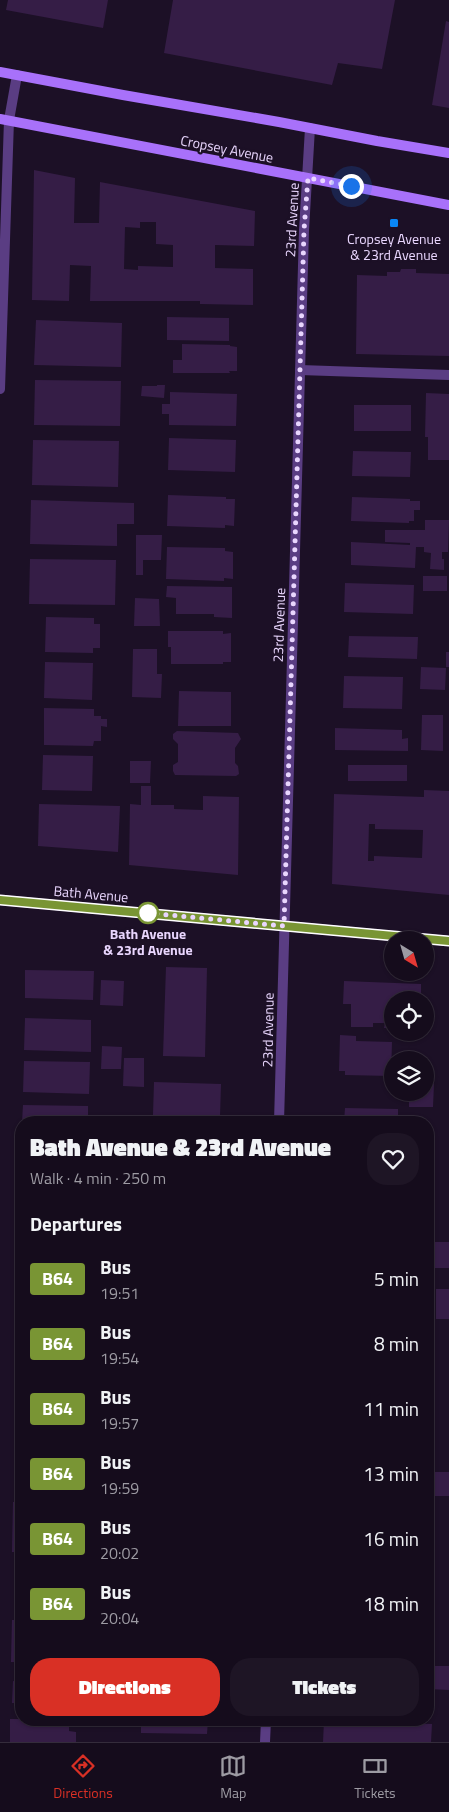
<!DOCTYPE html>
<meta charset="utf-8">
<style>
:root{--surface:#150c1c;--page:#1e1525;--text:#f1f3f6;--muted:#9d9ba3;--line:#342c3b;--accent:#d93025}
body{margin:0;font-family:"Titillium Web",sans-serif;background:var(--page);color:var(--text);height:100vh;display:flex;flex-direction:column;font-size:19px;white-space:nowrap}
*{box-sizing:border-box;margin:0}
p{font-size:16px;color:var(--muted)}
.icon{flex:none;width:28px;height:28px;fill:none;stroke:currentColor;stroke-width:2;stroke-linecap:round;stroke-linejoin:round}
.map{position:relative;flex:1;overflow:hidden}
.details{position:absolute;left:15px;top:1116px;width:419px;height:610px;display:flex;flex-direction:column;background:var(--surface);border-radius:20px;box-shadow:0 1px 4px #0004,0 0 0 1px var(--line)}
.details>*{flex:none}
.badge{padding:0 10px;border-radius:4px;font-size:18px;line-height:32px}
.needle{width:32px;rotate:143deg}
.tools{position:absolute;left:384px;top:931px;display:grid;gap:10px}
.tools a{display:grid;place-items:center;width:50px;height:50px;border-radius:50%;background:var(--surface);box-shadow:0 1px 4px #0004,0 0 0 1px var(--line);font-size:25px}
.you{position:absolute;width:25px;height:25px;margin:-12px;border:4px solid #fff;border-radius:50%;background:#1a73e8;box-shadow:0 0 0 8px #1a73e833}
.map>.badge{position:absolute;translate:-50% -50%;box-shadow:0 0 0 2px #fff}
h2{padding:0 15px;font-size:19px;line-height:45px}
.round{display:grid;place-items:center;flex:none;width:52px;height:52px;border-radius:20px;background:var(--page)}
.head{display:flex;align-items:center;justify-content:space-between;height:85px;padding:0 15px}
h1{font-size:24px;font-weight:800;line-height:38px}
.action{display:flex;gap:10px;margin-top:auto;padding:10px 15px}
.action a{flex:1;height:58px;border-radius:20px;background:var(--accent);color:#fff;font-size:20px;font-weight:800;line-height:58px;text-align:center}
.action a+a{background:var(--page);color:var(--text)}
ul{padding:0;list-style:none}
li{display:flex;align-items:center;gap:15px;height:65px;padding:0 15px}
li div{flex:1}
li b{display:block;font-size:19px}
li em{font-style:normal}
li .badge{min-width:55px;font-weight:700;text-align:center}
.dock{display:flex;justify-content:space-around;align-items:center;height:70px;border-top:1px solid var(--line);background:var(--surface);font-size:14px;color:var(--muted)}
.dock a{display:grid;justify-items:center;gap:2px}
.dock .selected{color:var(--accent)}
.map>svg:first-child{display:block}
.building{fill:#351d46;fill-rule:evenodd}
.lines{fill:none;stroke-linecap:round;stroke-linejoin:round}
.lane{stroke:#5a3d83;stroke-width:10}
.street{stroke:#5a3d83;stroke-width:10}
.secondary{stroke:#a871fa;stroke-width:10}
.line-casing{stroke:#fff;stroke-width:11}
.line{stroke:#799534;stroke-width:8}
.walk{stroke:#e9d6fe;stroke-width:5;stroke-dasharray:0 9}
.poi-dot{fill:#0986f6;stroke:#1c1026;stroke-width:2}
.stop-dot{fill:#fff;stroke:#799534;stroke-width:2.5}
.labels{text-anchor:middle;stroke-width:4.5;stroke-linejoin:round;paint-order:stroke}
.street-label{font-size:14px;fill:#e9d6fe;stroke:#1c1026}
.poi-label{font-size:14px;fill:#e9d6fe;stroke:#1c1026}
.stop-label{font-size:14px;font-weight:bold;fill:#e9d6fe;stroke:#1c1026}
</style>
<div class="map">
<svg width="449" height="1742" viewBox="0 0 449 1742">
<rect width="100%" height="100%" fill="#1c1026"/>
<g class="building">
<polygon points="8,0 108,0 103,28 6,10"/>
<polygon points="173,0 395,0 382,69 338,63 332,85 164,53"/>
<polygon points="446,21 449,22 449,108 432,105"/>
<path d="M34,170L75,178L74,223H99L100,182L255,211L254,246L215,245V268L253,269V305L200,304V301H90L91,266L70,265L69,301L32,300ZM140,222H156V244L173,245V267L138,266V270L124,269L125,227L140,228Z"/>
<polygon points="401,269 416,269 416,273 449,274 449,356 356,354 357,275 387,276 387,272 400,272"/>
<polygon points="167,317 229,318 229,341 167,340"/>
<polygon points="36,320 122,323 121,367 34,365"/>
<polygon points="182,344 230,345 230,346 237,347 237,371 229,371 230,373 173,373 173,360 182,360"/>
<polygon points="35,380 121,381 120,426 34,425"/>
<polygon points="157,385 165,385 164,398 141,396 142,386 157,386"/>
<polygon points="170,392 237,394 236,426 169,425 169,414 162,414 162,404 170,404"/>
<polygon points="426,393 449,394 449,460 428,460 428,437 425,437"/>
<rect x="354" y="405" width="57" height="26"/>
<polygon points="169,438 236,440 235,472 168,470"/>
<polygon points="33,440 119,441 118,487 32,485"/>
<polygon points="353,451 411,452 410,477 352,476"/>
<polygon points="168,495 226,497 226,499 235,499 234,526 225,525 225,528 167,526"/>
<polygon points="352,497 410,499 410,501 420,501 420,510 414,510 414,521 409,521 409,523 351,521"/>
<polygon points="31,500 134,503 134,524 117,524 117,546 30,544"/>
<polygon points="425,520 449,520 448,552 442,552 442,559 444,559 444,570 430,569 431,553 424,552 424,547 416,547 415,568 351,565 351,542 410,545 410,543 385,542 385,530 425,530"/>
<polygon points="136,535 162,535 161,560 143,560 143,575 136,575"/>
<polygon points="167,547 225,548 225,551 233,552 233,579 224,578 224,581 166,579"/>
<polygon points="30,559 116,560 115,605 29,604"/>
<rect x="423" y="576" width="24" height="15"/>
<polygon points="345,583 414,585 413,614 344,612"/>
<polygon points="167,586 232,587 232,618 214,617 214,614 176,614 176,598 166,597"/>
<polygon points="135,598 159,599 160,626 134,626"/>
<polygon points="46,617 94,618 94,624 100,624 100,648 93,648 93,653 45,652"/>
<polygon points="168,631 223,631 223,634 231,633 231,662 223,662 223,664 171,664 171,647 168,647"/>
<polygon points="349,636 418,637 417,659 348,657"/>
<polygon points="133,649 157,649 157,674 162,674 161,698 132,697"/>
<rect x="446" y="652" width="3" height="15"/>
<polygon points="45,662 93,663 92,700 44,698"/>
<polygon points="421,667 446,668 445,690 420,689"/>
<polygon points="344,676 403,677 402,709 343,708"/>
<polygon points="179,691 231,692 231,726 178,726"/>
<polygon points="44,708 94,709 94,716 101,716 101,719 107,719 107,727 101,726 101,741 94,741 93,746 44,745"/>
<polygon points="422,715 443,715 443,751 421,750"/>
<polygon points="335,728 402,730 402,739 408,738 408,751 335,750"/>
<polygon points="177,731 238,733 241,739 235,748 235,763 238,766 239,774 236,776 175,775 173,771 173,765 178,762 178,744 173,739 173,734"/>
<polygon points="43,755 93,756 92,791 42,790"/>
<polygon points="130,761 151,761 150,783 130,783"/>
<rect x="348" y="765" width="59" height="16"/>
<polygon points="141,786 151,786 151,805 174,805 174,809 203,810 203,796 239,797 238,875 129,865 130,804 141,805"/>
<path d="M424,790L449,791V895L332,884L334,794L424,797ZM369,824H375V829L423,830L422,858L374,856V861H368Z"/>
<polygon points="39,804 120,806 118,852 38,846"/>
<polygon points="166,967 207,968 205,1057 163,1056"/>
<polygon points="25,970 94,971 93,1000 25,998"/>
<polygon points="101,980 124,981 123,1006 100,1005"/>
<polygon points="344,981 421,984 421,1000 392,1000 392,1028 384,1028 385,1023 373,1023 373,1027 351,1027 351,1004 343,1004"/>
<polygon points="25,1018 91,1020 91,1052 24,1050"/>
<polygon points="340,1035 356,1036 356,1041 392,1042 391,1076 345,1075 345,1071 339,1071"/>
<polygon points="102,1046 122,1047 121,1069 101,1069"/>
<polygon points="124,1058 144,1058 144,1087 123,1086"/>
<polygon points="24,1061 90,1062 89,1094 23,1092"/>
<polygon points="154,1082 221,1084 220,1116 153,1115"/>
<polygon points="425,1084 434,1084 433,1107 409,1107 409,1092 425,1092"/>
<polygon points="23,1105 88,1106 88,1122 22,1122"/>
<polygon points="345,1108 398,1109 398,1122 344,1122"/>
<rect x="428" y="1194" width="5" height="24"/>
<rect x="434" y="1242" width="15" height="26"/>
<polygon points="19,1260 21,1260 21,1287 18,1287"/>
<rect x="436" y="1289" width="13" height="30"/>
<polygon points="18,1294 21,1294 21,1321 17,1321"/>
<polygon points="18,1329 21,1329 21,1356 17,1356"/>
<polygon points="15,1398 21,1398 21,1425 14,1425"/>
<rect x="15" y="1432" width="6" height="28"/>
<polygon points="21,1462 21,1488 14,1488 15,1463"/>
<rect x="428" y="1472" width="21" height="24"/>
<polygon points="13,1502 21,1502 21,1552 12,1552"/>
<rect x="14" y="1563" width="7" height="27"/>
<polygon points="12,1620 21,1620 21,1662 11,1662"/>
<polygon points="428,1666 449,1666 449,1690 428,1689"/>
<polygon points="19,1678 21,1678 21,1707 19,1707 19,1703 12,1703 13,1681 20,1682"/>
<polygon points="19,1717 21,1717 21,1720 69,1720 69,1731 76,1732 76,1742 10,1742 10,1719 19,1719"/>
<polygon points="141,1720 208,1720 207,1734 141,1733"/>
<polygon points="324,1721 432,1724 431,1742 323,1742"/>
</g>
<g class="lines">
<polyline class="lane" points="300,370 449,375"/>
<g class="street">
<polyline points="0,389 9,120 17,75"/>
<polyline points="279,1122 304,230 310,128"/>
<polyline points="265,1742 266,1720"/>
</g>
<g class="secondary">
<polyline points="0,72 123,95 279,122 377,141 449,153"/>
<polyline points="0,119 449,205"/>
<polyline points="0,900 449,941"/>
</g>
</g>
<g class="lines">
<defs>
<polyline id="line" points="0,900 449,941"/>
</defs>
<use href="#line" class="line-casing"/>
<use href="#line" class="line"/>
<polyline class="walk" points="148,913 284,926 304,230 308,178 351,186"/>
</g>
<rect class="poi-dot" x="389" y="218" width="10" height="10" rx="2.5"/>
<circle class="stop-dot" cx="148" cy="913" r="10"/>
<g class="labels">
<g class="street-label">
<text transform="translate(227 149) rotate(11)" y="5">Cropsey Avenue</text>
<text transform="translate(292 220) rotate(-87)" y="5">23rd Avenue</text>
<text transform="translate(279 625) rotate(-88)" y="5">23rd Avenue</text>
<text transform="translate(91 894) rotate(5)" y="5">Bath Avenue</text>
<text transform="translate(268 1030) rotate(-89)" y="5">23rd Avenue</text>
</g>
<g class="poi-label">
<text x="394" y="244">Cropsey Avenue<tspan x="394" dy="16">&amp; 23rd Avenue</tspan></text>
</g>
<g class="stop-label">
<text x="148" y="939">Bath Avenue<tspan x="148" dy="16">&amp; 23rd Avenue</tspan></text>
</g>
</g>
</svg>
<div class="tools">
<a><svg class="needle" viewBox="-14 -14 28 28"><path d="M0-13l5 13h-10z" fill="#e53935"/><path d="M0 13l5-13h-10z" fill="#9d9ba3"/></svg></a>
<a><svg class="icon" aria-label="locate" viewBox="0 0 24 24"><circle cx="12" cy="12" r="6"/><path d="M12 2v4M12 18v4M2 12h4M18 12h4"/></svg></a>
<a><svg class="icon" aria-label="layers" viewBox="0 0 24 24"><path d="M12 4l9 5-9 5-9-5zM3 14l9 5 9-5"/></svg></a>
</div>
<div class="you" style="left:351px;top:186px"></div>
<section class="details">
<div class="head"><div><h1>Bath Avenue &amp; 23rd Avenue</h1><p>Walk · 4 min · 250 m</p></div><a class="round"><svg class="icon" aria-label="heart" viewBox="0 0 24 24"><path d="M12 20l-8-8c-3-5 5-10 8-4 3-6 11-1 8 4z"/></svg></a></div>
<h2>Departures</h2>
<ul>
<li><span class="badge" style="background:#799534;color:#fff">B64</span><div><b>Bus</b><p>19:51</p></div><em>5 min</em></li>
<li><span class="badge" style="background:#799534;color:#fff">B64</span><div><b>Bus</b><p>19:54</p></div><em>8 min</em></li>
<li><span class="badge" style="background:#799534;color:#fff">B64</span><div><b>Bus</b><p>19:57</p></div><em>11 min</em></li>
<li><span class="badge" style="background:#799534;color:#fff">B64</span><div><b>Bus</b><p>19:59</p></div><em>13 min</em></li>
<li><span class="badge" style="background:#799534;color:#fff">B64</span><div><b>Bus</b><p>20:02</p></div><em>16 min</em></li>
<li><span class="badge" style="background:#799534;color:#fff">B64</span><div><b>Bus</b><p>20:04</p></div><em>18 min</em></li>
</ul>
<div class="action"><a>Directions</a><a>Tickets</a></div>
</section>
</div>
<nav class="dock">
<a class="selected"><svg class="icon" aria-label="directions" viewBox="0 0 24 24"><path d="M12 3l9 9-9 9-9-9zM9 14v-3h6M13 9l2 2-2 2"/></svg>Directions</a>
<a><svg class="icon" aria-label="map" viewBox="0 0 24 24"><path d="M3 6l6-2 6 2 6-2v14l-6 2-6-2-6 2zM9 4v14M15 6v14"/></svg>Map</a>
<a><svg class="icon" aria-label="tickets" viewBox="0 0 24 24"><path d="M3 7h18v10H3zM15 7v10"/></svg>Tickets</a>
</nav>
